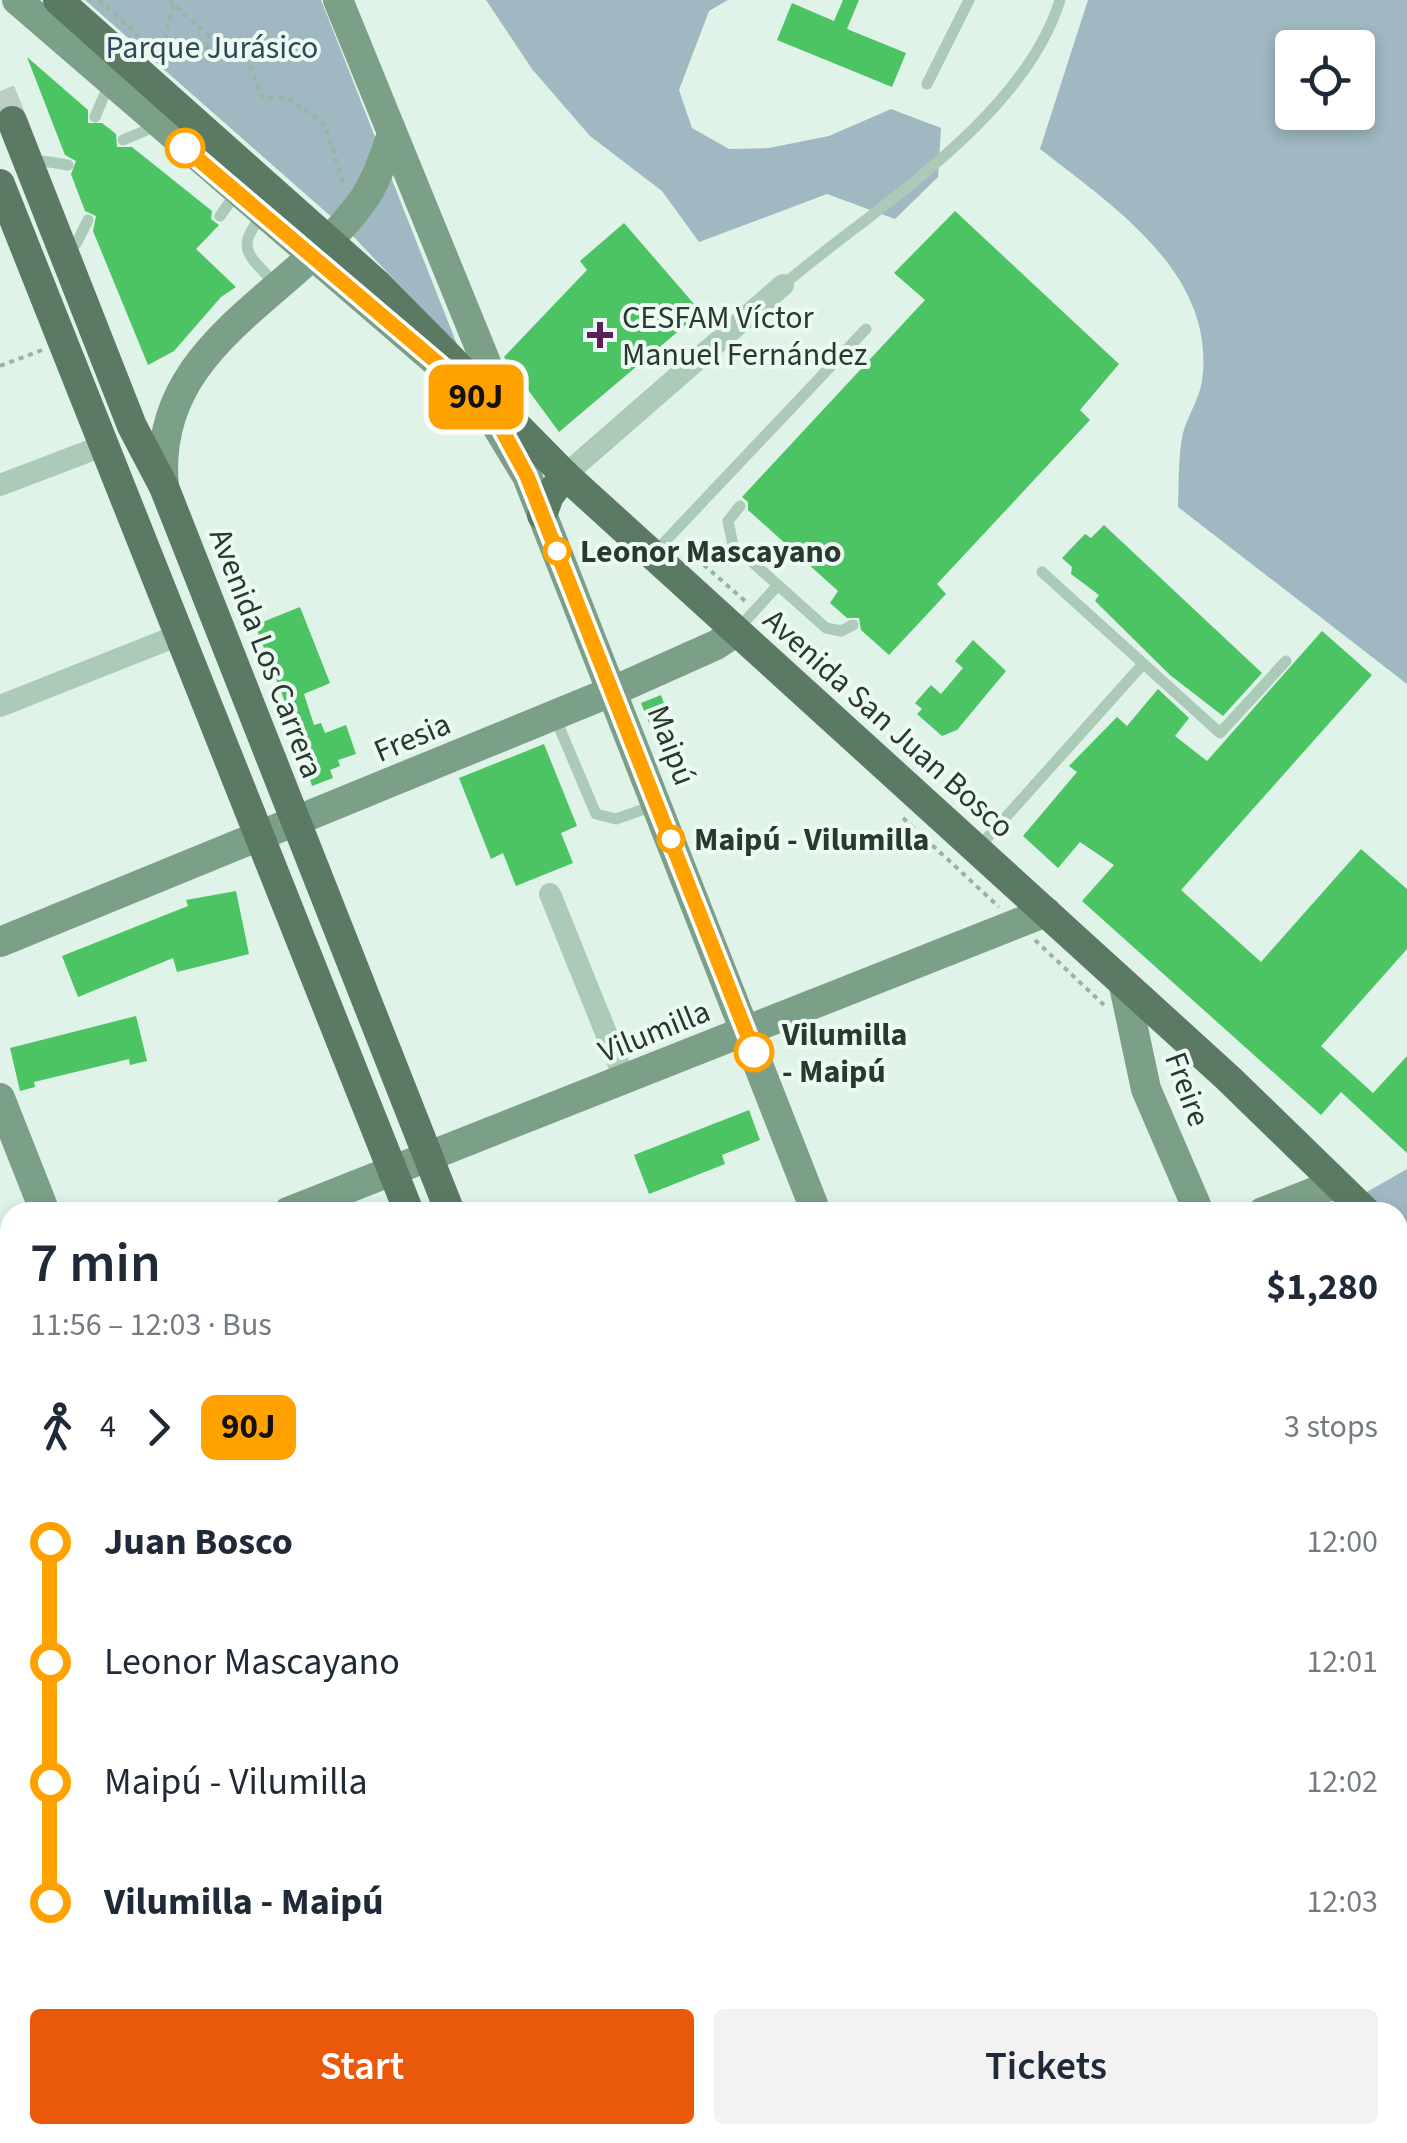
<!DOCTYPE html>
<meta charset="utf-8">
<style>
:root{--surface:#fff;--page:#f2f2f3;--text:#1f2937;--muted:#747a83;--accent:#ea580c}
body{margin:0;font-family:"Source Sans 3",sans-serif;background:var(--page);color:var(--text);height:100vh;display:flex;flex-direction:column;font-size:38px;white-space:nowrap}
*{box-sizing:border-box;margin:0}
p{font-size:32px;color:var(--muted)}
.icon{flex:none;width:55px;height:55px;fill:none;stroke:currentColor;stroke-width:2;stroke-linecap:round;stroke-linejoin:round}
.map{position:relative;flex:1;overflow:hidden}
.side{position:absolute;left:0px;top:1202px;width:1408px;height:942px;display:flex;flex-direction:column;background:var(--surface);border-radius:30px 30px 0 0;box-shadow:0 5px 15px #0003}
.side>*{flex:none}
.badge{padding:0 20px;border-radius:15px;font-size:35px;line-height:65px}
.tools{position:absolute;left:1275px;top:30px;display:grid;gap:20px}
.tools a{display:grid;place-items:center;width:100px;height:100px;border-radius:10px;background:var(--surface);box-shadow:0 5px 15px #0003;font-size:50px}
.map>.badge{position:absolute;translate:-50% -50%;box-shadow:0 0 0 5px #fff}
.legs{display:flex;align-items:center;gap:15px;height:110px;padding:0 30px;font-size:32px}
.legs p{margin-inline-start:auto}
.head{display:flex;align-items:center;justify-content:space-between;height:170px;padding:0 30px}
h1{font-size:55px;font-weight:600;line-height:75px}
.button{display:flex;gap:20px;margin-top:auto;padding:20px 30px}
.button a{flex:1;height:115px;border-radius:10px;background:var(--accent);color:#fff;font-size:40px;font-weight:600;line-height:115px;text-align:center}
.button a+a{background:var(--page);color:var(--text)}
ul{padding:0 30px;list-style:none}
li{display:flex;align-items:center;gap:35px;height:120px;font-size:38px}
li i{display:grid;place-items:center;width:15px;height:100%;margin:0 12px;background:currentColor}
li i::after{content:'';width:25px;height:25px;margin:-12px;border:8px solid;border-radius:50%;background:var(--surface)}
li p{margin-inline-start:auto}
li:first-child i{background:linear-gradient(#0000 50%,currentColor 0)}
li:last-child i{background:linear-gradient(currentColor 50%,#0000 0)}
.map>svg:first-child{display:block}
.green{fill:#9fb8c2;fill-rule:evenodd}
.building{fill:#4cc463}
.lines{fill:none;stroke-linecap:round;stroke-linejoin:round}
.primary-tunnel{stroke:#bbcec3;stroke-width:30;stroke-dasharray:30 15;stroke-linecap:butt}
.path{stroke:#95b7a2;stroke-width:4;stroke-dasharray:5 5;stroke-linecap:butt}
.lane{stroke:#abcbb8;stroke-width:11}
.street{stroke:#abcbb8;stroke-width:22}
.secondary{stroke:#7c9f87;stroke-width:30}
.primary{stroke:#5b7a64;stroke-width:30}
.line-1-casing{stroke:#fff;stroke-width:22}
.line-1{stroke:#ffa200;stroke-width:15}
.stop-1-dot{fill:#fff;stroke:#ffa200;stroke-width:5}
.poi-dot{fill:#5a2059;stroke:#ecfaf3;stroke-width:4}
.labels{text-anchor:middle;stroke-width:8;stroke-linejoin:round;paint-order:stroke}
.park-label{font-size:32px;fill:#2e4a57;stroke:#ecfaf3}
.poi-label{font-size:32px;fill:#2a392e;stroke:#ecfaf3;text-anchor:start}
.stop-label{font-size:32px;font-weight:bold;fill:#2a392e;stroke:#ecfaf3;text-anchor:start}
.street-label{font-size:32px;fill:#2a392e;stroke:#ecfaf3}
</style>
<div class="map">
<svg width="1407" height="2143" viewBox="0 0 1407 2143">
<rect width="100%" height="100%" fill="#dff3e8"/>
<g class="green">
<polygon points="85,0 321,0 458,347 352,235"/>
<polygon points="486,0 728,0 709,11 679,90 692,128 729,149 769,148 829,136 891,109 941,128 938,177 895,219 827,194 699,242 662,191 590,136 532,69"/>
<path d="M1088,0H1407V684L1178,507C1179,485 1178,461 1182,438C1185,419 1199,401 1202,381C1217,274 1113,206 1040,149ZM1292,48H1358V112H1292Z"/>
<polygon points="1407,1169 1407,1231 1398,1223 1398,1212 1386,1212 1365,1193"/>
</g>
<g class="building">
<polygon points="843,0 859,0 847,29 906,53 892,87 777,40 792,3 834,21"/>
<polygon points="27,57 88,110 88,123 102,123 116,134 117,147 132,147 212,211 211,219 219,225 196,249 236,287 221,297 174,351 148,365 93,231 96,216 85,211 71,174 76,161 65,155"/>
<polygon points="955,211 1119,364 1080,410 1090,420 937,584 946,594 889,655 861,630 859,618 847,618 830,603 838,591 748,510 748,502 742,497 925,300 894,273"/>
<polygon points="624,223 701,312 559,432 504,357 587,270 580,261"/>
<polygon points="1104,525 1262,673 1223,716 1170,675 1095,601 1099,595 1071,574 1072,567 1062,558 1085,534 1091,538"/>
<polygon points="300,607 330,683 304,694 314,725 321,723 325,733 346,725 356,754 338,760 340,766 330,770 333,778 312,786 294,725 255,625"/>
<polygon points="1322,631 1372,675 1181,890 1261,962 1361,849 1407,889 1407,949 1321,1046 1373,1093 1407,1056 1407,1153 1341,1092 1321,1115 1082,901 1114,865 1080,842 1058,868 1023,836 1077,772 1069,766 1117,717 1127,726 1158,689 1189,718 1175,736 1207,761"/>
<polygon points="973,640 1006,671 957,730 942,736 917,714 922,709 915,703 931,685 941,694 963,668 955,661"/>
<polygon points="661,695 669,718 649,723 641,703"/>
<polygon points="544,744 577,826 561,833 573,863 516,886 503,853 491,859 459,778"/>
<polygon points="236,891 249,954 177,972 173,958 78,997 62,956 188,906 186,900"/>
<polygon points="136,1016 147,1061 130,1065 129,1059 34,1082 35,1087 20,1091 10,1048"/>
<polygon points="749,1110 760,1140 722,1155 725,1164 649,1194 634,1155"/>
</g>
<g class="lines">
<polyline class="primary-tunnel" points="0,91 12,121"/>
<g class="path">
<polyline points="99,0 155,51"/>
<polyline points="169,0 220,46 244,50 263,98 290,99 325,125 344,185"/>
<polyline points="173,5 162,51 220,46"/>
<polyline points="0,366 42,350"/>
<polyline points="696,558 745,601"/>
<polyline points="767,621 796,649"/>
<polyline points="903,818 999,907"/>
<polyline points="1035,940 1104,1005"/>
</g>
<g class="lane">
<polyline points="927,84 969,0"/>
<polyline points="95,117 109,84"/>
<polyline points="123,140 159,125"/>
<polyline points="43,161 68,165"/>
<polyline points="220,216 237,192"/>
<path d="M262,216C233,250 251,256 276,285"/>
<polyline points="76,244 88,220"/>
<path d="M783,285C874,208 1024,118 1060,0"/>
<polyline points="740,506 728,521 733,545 826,628 841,631 853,625"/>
<polyline points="655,552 866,329"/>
<polyline points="1042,572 1220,733 1286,661"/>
<polyline points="737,630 778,585"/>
<polyline points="554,715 596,814 616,819 656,805"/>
<polyline points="979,847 1143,664"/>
</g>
<g class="street">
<polyline points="565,475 783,285"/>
<polyline points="0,485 105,445"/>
<polyline points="0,706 179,635"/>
<polyline points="550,894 625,1080"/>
<polyline points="0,1325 10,1321"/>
<polyline points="1398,1403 1407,1399"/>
<polyline points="0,1473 10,1469"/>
<polyline points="1398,1944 1407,1940"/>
<polyline points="17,2135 20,2143"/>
<polyline points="875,2143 896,2135"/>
</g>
<g class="secondary">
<polyline points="17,0 441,366"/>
<polyline points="338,0 507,414"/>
<polyline points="485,407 527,476 816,1212"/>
<path d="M164,487C150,345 290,300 361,203C376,183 384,157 392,134"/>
<polyline points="0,942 613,691 716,645 736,632"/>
<polyline points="1124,986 1146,1089 1199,1212"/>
<polyline points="0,1098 45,1212"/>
<polyline points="288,1212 1046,912"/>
<polyline points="1263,1212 1335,1184"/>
<polyline points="0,1710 10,1706"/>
<polyline points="1398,1714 1407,1738"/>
<polyline points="0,2102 10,2098"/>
<polyline points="401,2135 405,2143"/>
<polyline points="1176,2135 1179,2143"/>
</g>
<g class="primary">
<polyline points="58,0 378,285 565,475 1228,1078 1366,1212"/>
<polyline points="12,121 132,426 164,487 450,1212"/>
<polyline points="0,184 409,1212"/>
<polyline points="542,515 549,496 565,475"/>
<polyline points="1398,1241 1407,1250"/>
<polyline points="1398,1549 1407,1545"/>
<polyline points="771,2135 774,2143"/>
<polyline points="812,2135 815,2143"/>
</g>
</g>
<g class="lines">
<defs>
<polyline id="line-1" points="185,148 474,394 496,419 527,476 754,1052"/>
</defs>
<use href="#line-1" class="line-1-casing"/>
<use href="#line-1" class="line-1"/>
</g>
<g class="stop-1-dot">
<circle cx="185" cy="148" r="18"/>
<circle cx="557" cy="551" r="12"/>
<circle cx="671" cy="839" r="12"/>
<circle cx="754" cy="1052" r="18"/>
</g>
<path class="poi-dot" d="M595 320h10v10h10v10h-10v10h-10v-10h-10v-10h10z"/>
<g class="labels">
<g class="park-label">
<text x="212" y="58">Parque Jurásico</text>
</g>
<g class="poi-label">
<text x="622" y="328">CESFAM Víctor<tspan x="622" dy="37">Manuel Fernández</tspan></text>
</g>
<g class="stop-label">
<text x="580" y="562">Leonor Mascayano</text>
<text x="694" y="850">Maipú - Vilumilla</text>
<text x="782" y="1045">Vilumilla<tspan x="782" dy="37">- Maipú</tspan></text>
</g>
<g class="street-label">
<text transform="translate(267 653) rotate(69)" y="11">Avenida Los Carrera</text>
<text transform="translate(889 723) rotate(42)" y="11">Avenida San Juan Bosco</text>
<text transform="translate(412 737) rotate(-23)" y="11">Fresia</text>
<text transform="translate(672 745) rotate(69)" y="11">Maipú</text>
<text transform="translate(654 1031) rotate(-22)" y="11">Vilumilla</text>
<text transform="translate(1188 1089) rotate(70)" y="11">Freire</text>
</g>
</g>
</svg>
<div class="tools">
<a><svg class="icon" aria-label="locate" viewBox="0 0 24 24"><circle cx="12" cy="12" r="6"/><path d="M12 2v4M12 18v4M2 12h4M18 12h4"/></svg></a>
</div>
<b class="badge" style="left:476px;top:397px;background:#ffa200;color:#111">90J</b>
<section class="side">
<div class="head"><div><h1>7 min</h1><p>11:56 – 12:03 · Bus</p></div><b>$1,280</b></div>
<div class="legs"><svg class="icon" aria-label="walk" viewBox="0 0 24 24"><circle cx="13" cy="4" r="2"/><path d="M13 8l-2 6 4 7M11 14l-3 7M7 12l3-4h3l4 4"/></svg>4<svg class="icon" aria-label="forward" viewBox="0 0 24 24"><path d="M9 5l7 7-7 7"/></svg><b class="badge" style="background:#ffa200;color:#111">90J</b><p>3 stops</p></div>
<ul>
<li><i style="color:#ffa200"></i><b>Juan Bosco</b><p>12:00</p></li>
<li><i style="color:#ffa200"></i><span>Leonor Mascayano</span><p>12:01</p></li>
<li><i style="color:#ffa200"></i><span>Maipú - Vilumilla</span><p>12:02</p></li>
<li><i style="color:#ffa200"></i><b>Vilumilla - Maipú</b><p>12:03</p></li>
</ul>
<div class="button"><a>Start</a><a>Tickets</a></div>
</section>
</div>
